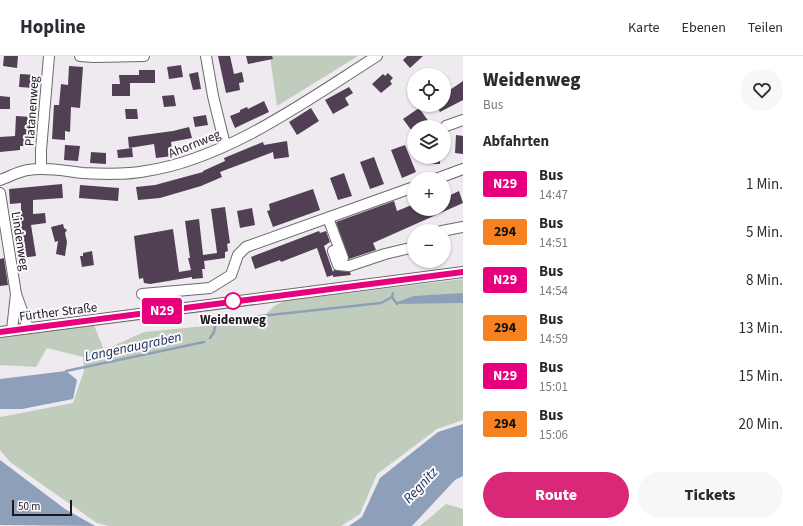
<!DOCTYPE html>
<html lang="de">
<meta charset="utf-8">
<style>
:root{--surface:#fff;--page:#f7f7f7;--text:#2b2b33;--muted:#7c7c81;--line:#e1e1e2;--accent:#db2777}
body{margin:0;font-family:"Source Sans 3",sans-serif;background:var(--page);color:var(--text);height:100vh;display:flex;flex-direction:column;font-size:15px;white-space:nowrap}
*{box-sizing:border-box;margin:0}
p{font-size:13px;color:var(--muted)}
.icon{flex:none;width:22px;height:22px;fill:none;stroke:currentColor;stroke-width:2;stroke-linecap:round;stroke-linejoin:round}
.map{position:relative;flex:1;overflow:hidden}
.details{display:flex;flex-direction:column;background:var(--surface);width:340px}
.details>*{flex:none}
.badge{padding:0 8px;border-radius:3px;font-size:14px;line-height:26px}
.tools{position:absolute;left:407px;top:12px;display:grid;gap:8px}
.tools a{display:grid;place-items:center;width:44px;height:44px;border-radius:50%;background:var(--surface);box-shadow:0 1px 3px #0004;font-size:20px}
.scale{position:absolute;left:12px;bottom:10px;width:60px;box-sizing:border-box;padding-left:4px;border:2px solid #1a191b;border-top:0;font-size:11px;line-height:14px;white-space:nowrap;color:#1a191b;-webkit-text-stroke:3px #fbf7fd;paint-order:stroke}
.map>.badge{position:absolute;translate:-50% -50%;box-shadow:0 0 0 2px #fff}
h2{padding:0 20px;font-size:15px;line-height:36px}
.round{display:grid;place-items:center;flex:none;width:42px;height:42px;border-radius:21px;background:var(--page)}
.head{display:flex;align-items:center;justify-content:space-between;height:68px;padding:0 20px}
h1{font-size:19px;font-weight:800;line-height:30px}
.button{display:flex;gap:8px;margin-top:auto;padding:8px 20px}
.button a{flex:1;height:46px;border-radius:24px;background:var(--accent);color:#fff;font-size:16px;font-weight:800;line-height:46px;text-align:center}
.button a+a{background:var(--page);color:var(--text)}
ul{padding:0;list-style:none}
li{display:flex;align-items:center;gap:12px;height:48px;padding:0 20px}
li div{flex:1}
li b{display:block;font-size:15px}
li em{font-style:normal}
li .badge{min-width:44px;font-weight:700;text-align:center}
header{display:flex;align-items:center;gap:24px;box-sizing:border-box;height:56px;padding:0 20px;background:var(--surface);border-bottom:1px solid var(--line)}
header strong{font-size:19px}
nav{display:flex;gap:22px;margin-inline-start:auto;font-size:14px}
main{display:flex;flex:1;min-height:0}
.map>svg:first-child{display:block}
.green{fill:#c0cdbc}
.water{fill:#8ea0b9}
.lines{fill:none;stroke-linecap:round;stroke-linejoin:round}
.stream{stroke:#8ea0b9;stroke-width:2.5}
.building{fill:#513f54}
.minor-casing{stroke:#6c696e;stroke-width:12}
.minor{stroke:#fff;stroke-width:10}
.line-casing{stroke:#fff;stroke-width:9}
.line{stroke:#e6007e;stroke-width:6}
.stop-dot{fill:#fff;stroke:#e6007e;stroke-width:2}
.labels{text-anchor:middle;stroke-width:4;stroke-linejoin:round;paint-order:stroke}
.street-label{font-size:13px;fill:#1a191b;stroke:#fbf7fd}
.stop-label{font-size:13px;font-weight:bold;fill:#1a191b;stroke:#fbf7fd}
.water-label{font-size:14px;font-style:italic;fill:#132d50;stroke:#fbf7fd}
</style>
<header>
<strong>Hopline</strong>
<nav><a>Karte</a><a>Ebenen</a><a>Teilen</a></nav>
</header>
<main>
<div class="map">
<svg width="463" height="470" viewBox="0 0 463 470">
<rect width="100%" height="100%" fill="#eeeaf0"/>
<g class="green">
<polygon points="270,0 358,0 277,50"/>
<polygon points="463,223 463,364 437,373 377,418 360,458 341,470 109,470 97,467 10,406 0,394 0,361 73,347 84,315 83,301 47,292 36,311 0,309 0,282 94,269 104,294 144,276 266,264 265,259 274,250 284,245"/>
<polygon points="446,448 463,453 463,470 420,470"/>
</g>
<g class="water">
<polygon points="463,237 463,247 397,248 397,246 414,240"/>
<polygon points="66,315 77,324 73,343 22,353 0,353 0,323"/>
<polygon points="463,368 463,420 455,424 412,470 349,470 362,461 380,422 438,376"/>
<polygon points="0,404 65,453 95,470 0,469"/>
</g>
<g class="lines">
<g class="stream">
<polyline points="392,241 397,248"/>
<polyline points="210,282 214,276 216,265 381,247 392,241 393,237"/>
<polyline points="66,315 204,286"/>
</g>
</g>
<g class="building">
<polygon points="4,0 18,0 17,12 3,10"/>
<polygon points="218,0 230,0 234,18 242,16 244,26 239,27 240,34 226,37"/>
<polygon points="246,0 272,0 273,3 248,8"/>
<polygon points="407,0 423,0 410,12 403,4"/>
<polygon points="181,9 183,21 169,23 167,11"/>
<polygon points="69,10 83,11 80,52 71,51 70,76 65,75 65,84 52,83 54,49 59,49 61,28 68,29"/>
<polygon points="139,14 155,14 155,27 130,27 130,40 112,40 112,28 120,28 119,19 139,19"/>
<polygon points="198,16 201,33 193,34 189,18"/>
<polygon points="388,17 393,22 390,25 392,28 381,37 372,28 383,18 385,20"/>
<polygon points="20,18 35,19 34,32 19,31"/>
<polygon points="463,25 463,44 440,56 436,49 444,49 444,38"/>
<polygon points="349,31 353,37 345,42 349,49 333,58 325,44"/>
<polygon points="174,39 176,50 164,51 162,40"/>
<polygon points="0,40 10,41 10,53 0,53"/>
<polygon points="264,45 269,56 235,72 230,60 240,56 240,54 247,51 248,53"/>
<polygon points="311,52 319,65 297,79 289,66"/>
<polygon points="419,52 429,66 422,71 414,71 414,78 403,63"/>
<polygon points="125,53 137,53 138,63 126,63"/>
<polygon points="206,59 208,69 195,71 193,61"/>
<polygon points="16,60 31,61 32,90 20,90 20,94 0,96 0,81 15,80"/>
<polygon points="189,71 192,82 171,86 173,100 156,102 154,88 129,92 128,81 173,75"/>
<polygon points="456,79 463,80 463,98 455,97"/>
<polygon points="287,85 289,101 274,103 273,96 220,116 222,121 201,130 160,142 138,144 136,131 155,129 203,116 203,115 225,105 224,102 263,86 264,89"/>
<polygon points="65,89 80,90 78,105 64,104"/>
<polygon points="405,89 416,116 402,122 391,94"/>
<polygon points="132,92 133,101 118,102 117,94"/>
<polygon points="91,96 106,97 106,108 90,107"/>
<polygon points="374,101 384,128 370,133 360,106"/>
<polygon points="428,101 440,101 440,108 427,108"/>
<polygon points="344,117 352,140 338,144 330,122"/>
<polygon points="62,128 63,142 33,144 33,158 45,157 46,167 31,169 36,200 21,202 16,160 21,160 21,147 10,148 9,133"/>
<polygon points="80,129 119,132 118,145 79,142"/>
<polygon points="313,133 320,154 273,171 267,155 270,154 269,148"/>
<polygon points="459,135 463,147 373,187 376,194 349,203 336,166 394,145 397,155 414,148 414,153 444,153 444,142"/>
<polygon points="225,151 230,187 227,188 228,195 225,196 225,202 204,205 205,213 202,213 203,222 192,223 192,221 150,228 144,227 143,222 139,223 134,180 173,173 179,216 191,214 188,202 190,202 185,165 199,163 203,199 217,197 211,153"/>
<polygon points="252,152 255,169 240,172 237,155"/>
<polygon points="63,168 64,172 67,174 65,177 67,186 65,200 56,198 58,185 55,186 51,171"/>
<polygon points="319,175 320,177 326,175 330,186 324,190 333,216 334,214 350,216 351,219 333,221 333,219 327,221 317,192 281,206 280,204 255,213 251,201"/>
<polygon points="92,195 94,209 82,211 80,200 83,200 83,197"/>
<polygon points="4,202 8,229 0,230 0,203"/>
</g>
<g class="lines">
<defs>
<g id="minor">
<polyline points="80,0 94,1 144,0"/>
<polyline points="206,0 213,40 225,89"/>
<polyline points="446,70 463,64"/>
<polyline points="41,113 41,94 49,0"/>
<polyline points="436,123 463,113"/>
<path d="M0,124C9,121 19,115 28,114C46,111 65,115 83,117C103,118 125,119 146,115C227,103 309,43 377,0"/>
<polyline points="0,137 16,238 28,272"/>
<polyline points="328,162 343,202"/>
<polyline points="442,175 463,171"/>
<polyline points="333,195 338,209 349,210 385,198 414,191"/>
<polyline points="142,238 210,232 231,219 238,199 246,191 414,131"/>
<polyline points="12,274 16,238"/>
<polyline points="0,276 463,216"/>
</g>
</defs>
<use href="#minor" class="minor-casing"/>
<use href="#minor" class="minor"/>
</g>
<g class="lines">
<defs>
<polyline id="line" points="0,276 463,216"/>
</defs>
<use href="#line" class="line-casing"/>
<use href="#line" class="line"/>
</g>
<circle class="stop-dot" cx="233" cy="245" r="8"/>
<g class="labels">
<g class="street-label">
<text transform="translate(31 55) rotate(-86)" y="5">Platanenweg</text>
<text transform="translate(194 87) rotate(-22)" y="5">Ahornweg</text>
<text transform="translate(21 185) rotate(81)" y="5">Lindenweg</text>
<text transform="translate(58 255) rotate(-7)" y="5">Fürther Straße</text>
</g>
<g class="stop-label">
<text x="233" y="268">Weidenweg</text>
</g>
<g class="water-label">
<text transform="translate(133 290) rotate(-12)" y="5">Langenaugraben</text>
<text transform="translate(420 429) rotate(-47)" y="5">Regnitz</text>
</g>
</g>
</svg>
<div class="tools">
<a><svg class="icon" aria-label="locate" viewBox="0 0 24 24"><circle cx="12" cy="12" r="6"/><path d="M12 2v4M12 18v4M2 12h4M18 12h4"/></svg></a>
<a><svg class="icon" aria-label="layers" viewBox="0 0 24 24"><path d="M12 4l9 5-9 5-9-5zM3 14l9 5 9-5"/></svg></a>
<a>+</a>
<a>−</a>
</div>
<div class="scale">50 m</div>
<b class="badge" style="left:162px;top:255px;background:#e6007e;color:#fff">N29</b>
</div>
<section class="details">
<div class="head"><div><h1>Weidenweg</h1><p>Bus</p></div><a class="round"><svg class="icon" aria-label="heart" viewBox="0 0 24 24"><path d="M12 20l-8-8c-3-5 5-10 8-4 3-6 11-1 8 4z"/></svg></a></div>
<h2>Abfahrten</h2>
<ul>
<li><span class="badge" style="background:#e6007e;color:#fff">N29</span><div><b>Bus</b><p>14:47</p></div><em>1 Min.</em></li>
<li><span class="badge" style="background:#f58220;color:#111">294</span><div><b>Bus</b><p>14:51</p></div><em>5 Min.</em></li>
<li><span class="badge" style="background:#e6007e;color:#fff">N29</span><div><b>Bus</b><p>14:54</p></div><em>8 Min.</em></li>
<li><span class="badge" style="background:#f58220;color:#111">294</span><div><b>Bus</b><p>14:59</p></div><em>13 Min.</em></li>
<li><span class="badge" style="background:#e6007e;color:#fff">N29</span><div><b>Bus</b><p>15:01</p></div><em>15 Min.</em></li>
<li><span class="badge" style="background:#f58220;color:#111">294</span><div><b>Bus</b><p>15:06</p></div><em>20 Min.</em></li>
</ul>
<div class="button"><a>Route</a><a>Tickets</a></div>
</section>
</main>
